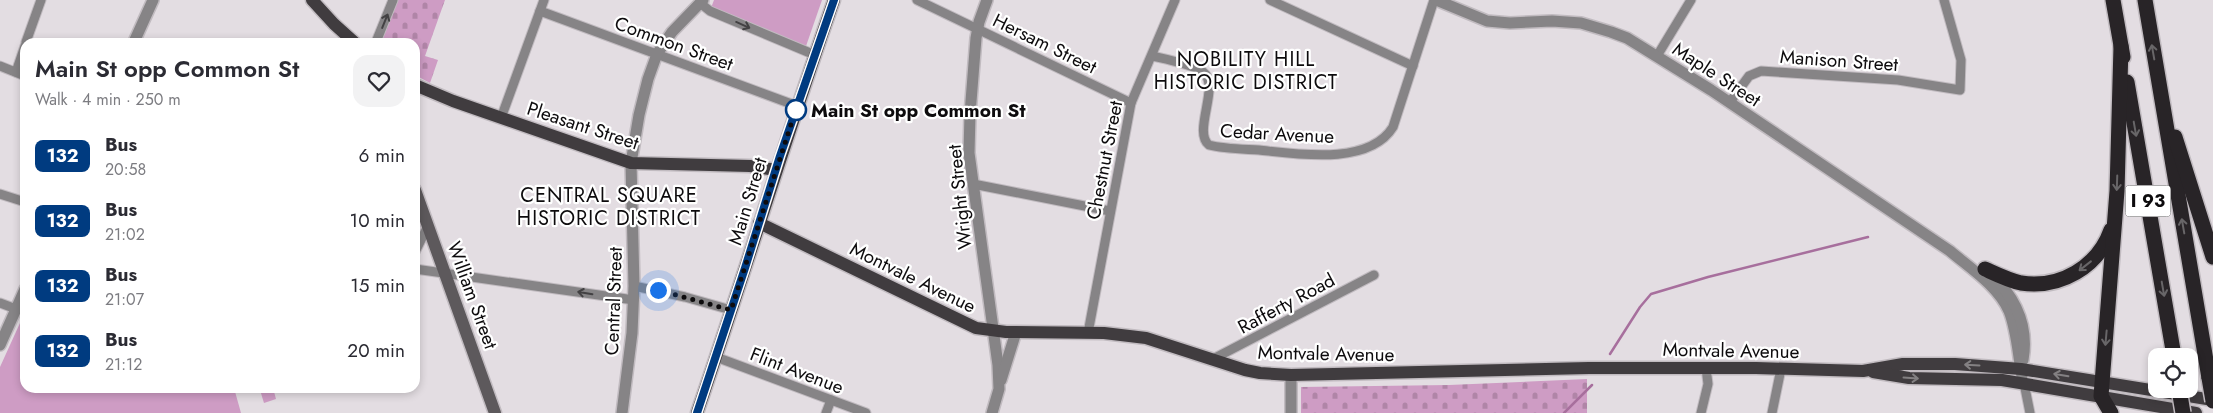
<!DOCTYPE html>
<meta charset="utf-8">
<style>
:root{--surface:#fff;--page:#f2f2f3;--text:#2b2b33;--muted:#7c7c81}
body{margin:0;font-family:Jost,sans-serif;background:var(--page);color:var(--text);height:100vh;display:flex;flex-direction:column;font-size:19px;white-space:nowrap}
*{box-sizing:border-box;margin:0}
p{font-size:16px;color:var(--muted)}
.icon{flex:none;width:28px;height:28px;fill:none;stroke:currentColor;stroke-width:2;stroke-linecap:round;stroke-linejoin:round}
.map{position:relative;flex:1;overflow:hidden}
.drawer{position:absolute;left:20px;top:38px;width:400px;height:355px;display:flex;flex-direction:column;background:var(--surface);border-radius:15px;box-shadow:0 2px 8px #0003}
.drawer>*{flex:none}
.badge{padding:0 10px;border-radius:8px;font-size:18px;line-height:32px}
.fabs{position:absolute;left:2148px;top:348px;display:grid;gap:10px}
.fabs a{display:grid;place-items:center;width:50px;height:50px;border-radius:10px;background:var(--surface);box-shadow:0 2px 8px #0003;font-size:25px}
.you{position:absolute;width:25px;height:25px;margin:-12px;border:4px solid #fff;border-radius:50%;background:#1a73e8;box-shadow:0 0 0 8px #1a73e833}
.map>.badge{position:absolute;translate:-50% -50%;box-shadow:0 0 0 2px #fff}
.round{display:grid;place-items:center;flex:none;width:52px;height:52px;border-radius:15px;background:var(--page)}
.headline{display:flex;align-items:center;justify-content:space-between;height:85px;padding:0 15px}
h1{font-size:24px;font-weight:600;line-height:38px}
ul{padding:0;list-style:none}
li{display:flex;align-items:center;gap:15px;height:65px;padding:0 15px}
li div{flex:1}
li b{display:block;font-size:19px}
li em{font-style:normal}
li .badge{min-width:55px;font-weight:700;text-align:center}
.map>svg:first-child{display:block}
.cemetery{fill:url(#cemetery-stones)}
.green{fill:#ce9cc4}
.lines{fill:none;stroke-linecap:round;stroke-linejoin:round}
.stream{stroke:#a76f9d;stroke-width:2.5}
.minor-casing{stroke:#c1bbc0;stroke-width:11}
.tertiary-casing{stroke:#c1bbc0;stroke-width:14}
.secondary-casing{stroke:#c1bbc0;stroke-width:15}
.primary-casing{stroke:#c1bbc0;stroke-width:15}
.motorway-casing{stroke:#c1bbc0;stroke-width:18}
.minor{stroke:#868486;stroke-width:9}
.tertiary{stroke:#868486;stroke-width:11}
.secondary{stroke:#5d595c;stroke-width:12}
.primary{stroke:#403c3f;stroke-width:12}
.motorway{stroke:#282427;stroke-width:15}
.motorway-bridge-casing{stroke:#c1bbc0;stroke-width:18;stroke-linecap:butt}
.motorway-bridge{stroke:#282427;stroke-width:15}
.oneway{stroke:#434143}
.oneway2{stroke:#686668}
.oneway3{stroke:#838082}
.line-casing{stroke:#fff;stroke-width:11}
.line{stroke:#003b80;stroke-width:8}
.walk{stroke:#0d0b0d;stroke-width:5;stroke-dasharray:0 9}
.stop-dot{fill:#fff;stroke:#003b80;stroke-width:2.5}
.labels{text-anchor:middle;stroke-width:4.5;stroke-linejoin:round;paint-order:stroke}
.shield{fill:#fff;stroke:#565456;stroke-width:1}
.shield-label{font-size:18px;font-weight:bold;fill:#0d0b0d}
.street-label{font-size:19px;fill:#0d0b0d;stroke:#fff}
.stop-label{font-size:19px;font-weight:bold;fill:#0d0b0d;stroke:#fff;text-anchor:start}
.neighbourhood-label{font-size:20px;letter-spacing:1px;fill:#0d0b0d;stroke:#fff}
</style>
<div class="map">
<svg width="2213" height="413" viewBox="0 0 2213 413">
<defs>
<pattern id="cemetery-stones" width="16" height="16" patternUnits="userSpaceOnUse" patternTransform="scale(1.25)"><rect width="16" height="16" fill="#ce9cc4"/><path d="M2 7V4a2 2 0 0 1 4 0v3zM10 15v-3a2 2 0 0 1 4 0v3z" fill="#b085a7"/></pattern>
</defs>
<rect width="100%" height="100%" fill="#e3dde2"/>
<g class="cemetery">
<polygon points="398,0 445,0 425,56 438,60 430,83 415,75 415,42 381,42"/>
<polygon points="1587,379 1587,413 1301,413 1301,387 1449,385"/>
</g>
<g class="green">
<polygon points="714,0 822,0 805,49 711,8"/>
<polygon points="25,312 25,388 234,388 241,413 0,413 0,367"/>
<polygon points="268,388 273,388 276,399 264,403 260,390"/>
</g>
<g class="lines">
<g class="stream">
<polyline points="1610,354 1640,307 1651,294 1708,277 1868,237"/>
<polyline points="1564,413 1592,385"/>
</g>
<defs>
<g id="minor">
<polyline points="917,0 1131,103"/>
<polyline points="1270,0 1413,66"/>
<polyline points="700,3 710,11 815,55"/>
<polyline points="540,11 797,106"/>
<polyline points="26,42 41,0"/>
<polyline points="376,42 393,0"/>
<path d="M1152,56C1165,59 1192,64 1203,72C1221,85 1192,132 1209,145C1224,149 1242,149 1259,150C1297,154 1369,166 1393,127L1434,0"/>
<polyline points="1657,56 1691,0"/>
<polyline points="0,66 25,76"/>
<polyline points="16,72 25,46"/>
<polyline points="1730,102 1749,76 1761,71 1898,80 1960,90 1961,60 1944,0"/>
<polyline points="501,118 544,0"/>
<polyline points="973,184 1110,211"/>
<polyline points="0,194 25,202"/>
<polyline points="415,252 428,226"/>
<polyline points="415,269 634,300"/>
<polyline points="634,286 685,297 731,310"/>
<polyline points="0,303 16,309"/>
<polyline points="1088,333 1131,103 1175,0"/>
<polyline points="716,357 866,413"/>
<polyline points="1213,359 1374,275"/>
<polyline points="2024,383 2030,413"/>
<polyline points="826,413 831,400"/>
<polyline points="1701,413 1708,384 1706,368"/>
<polyline points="1772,413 1781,369"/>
</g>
<g id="tertiary">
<polyline points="987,0 979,22 976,38 970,114 969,153 998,365 999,389 992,413"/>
<path d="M1436,0L1487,21L1510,23L1552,21L1581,23L1611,32L1627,38L1711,90L1950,251C1970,268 1998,286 2009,311C2017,331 2018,355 2022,376"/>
<polyline points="134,42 153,0"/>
<path d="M1991,274C2015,297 2029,326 2023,360"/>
<polyline points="0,345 25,289"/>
<polyline points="1291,375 1291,413"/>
<polyline points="1001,380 1016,332"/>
<polyline points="622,413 632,333 634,286 631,163 639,115 648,79 657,54 672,32 703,0"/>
</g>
<polyline id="secondary" points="415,190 495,413"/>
<g id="primary">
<polyline points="312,0 334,24 354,42"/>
<polyline points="415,85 453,101 631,163 750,166 776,170"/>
<polyline points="759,223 976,328 1006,332 1104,333 1146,338 1245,370 1260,373 1291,375 1589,368 1756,368 1863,371 1903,364 1955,364 2021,369 2213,400"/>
<polyline points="1873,372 1909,378 2002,380 2196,413"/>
<path d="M697,413C744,276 786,137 834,0"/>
</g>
<g id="motorway">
<polyline points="2113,0 2123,57"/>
<polyline points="2145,0 2209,378"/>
<polyline points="2127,82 2174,356"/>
<polyline points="2175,137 2213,257"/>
<path d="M1985,269C1996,274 2008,280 2021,283C2060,289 2098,267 2111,230"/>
<polyline points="2111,413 2101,396 2117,191 2121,46"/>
</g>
</defs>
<use href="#minor" class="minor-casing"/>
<use href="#tertiary" class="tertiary-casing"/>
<use href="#secondary" class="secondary-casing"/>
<use href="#primary" class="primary-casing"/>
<use href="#motorway" class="motorway-casing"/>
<use href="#minor" class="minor"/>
<use href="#tertiary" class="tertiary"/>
<use href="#secondary" class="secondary"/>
<use href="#primary" class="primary"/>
<use href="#motorway" class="motorway"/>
<defs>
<g id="motorway-bridge">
<polyline points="2209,378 2213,401"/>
<polyline points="2179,389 2183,413"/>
</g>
</defs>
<use href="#motorway-bridge" class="motorway-bridge-casing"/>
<use href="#motorway-bridge" class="motorway-bridge"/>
</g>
<defs><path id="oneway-shaft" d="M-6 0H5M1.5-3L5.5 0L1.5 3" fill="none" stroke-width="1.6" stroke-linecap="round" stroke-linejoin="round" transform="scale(1.25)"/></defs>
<g class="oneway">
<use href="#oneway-shaft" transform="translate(385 21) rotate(-68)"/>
<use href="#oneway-shaft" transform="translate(743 25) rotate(24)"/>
<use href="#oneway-shaft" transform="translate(585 293) rotate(-171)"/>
</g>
<g class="oneway2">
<use href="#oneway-shaft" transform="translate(2153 52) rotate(-100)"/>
<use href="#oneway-shaft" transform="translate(2135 129) rotate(80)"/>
<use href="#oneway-shaft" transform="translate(2117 183) rotate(92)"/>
<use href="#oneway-shaft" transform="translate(2183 226) rotate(-100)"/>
<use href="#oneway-shaft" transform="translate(2085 266) rotate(142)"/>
<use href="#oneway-shaft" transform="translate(2163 289) rotate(80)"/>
<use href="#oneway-shaft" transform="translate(2106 338) rotate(95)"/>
</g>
<g class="oneway3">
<use href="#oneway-shaft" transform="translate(1972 365) rotate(-177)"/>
<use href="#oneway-shaft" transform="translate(2061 375) rotate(-171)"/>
<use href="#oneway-shaft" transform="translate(1911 378) rotate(4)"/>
</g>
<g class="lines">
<defs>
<polyline id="line" points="697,413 745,268 780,156 834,0"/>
</defs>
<use href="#line" class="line-casing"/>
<use href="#line" class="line"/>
<polyline class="walk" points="658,290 731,310 797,106 796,110"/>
</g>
<circle class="stop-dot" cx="796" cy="110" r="10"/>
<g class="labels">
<rect class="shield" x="2125.5" y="185.5" width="45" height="31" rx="4"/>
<g class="shield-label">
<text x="2148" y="207">I 93</text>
</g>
<g class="street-label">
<text transform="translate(674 43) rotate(20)" y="7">Common Street</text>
<text transform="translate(1045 43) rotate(26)" y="7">Hersam Street</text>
<text transform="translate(1839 60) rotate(4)" y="7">Manison Street</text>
<text transform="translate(1717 74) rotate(33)" y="7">Maple Street</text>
<text transform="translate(583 125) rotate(18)" y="7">Pleasant Street</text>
<text transform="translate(1277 133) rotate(3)" y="7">Cedar Avenue</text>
<text transform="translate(1104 160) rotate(-79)" y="7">Chestnut Street</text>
<text transform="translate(959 197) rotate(-96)" y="7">Wright Street</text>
<text transform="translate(747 201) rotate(-73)" y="7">Main Street</text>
<text transform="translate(913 277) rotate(26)" y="7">Montvale Avenue</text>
<text transform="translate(473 295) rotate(70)" y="7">William Street</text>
<text transform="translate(613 301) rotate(-88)" y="7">Central Street</text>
<text transform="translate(1286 303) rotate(-28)" y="7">Rafferty Road</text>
<text transform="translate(1731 350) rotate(1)" y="7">Montvale Avenue</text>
<text transform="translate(1326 353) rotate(1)" y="7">Montvale Avenue</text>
<text transform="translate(797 370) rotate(21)" y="7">Flint Avenue</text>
</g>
<g class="stop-label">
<text x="811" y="117">Main St opp Common St</text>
</g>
<g class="neighbourhood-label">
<text x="1246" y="66">NOBILITY HILL<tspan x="1246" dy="23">HISTORIC DISTRICT</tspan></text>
<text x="609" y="202">CENTRAL SQUARE<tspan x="609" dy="23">HISTORIC DISTRICT</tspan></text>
</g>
</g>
</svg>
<div class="fabs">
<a><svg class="icon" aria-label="locate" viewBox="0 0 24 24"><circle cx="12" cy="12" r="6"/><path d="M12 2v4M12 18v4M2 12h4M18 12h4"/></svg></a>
</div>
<div class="you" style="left:658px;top:290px"></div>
<section class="drawer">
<div class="headline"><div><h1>Main St opp Common St</h1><p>Walk · 4 min · 250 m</p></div><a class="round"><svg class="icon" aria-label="heart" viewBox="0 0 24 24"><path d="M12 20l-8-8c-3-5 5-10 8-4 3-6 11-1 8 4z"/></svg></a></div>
<ul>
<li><span class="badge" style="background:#003b80;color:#fff">132</span><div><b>Bus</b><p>20:58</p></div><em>6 min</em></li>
<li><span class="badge" style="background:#003b80;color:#fff">132</span><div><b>Bus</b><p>21:02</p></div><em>10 min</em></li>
<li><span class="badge" style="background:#003b80;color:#fff">132</span><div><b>Bus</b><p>21:07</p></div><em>15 min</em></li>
<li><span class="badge" style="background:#003b80;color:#fff">132</span><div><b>Bus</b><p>21:12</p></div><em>20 min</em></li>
</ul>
</section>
</div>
